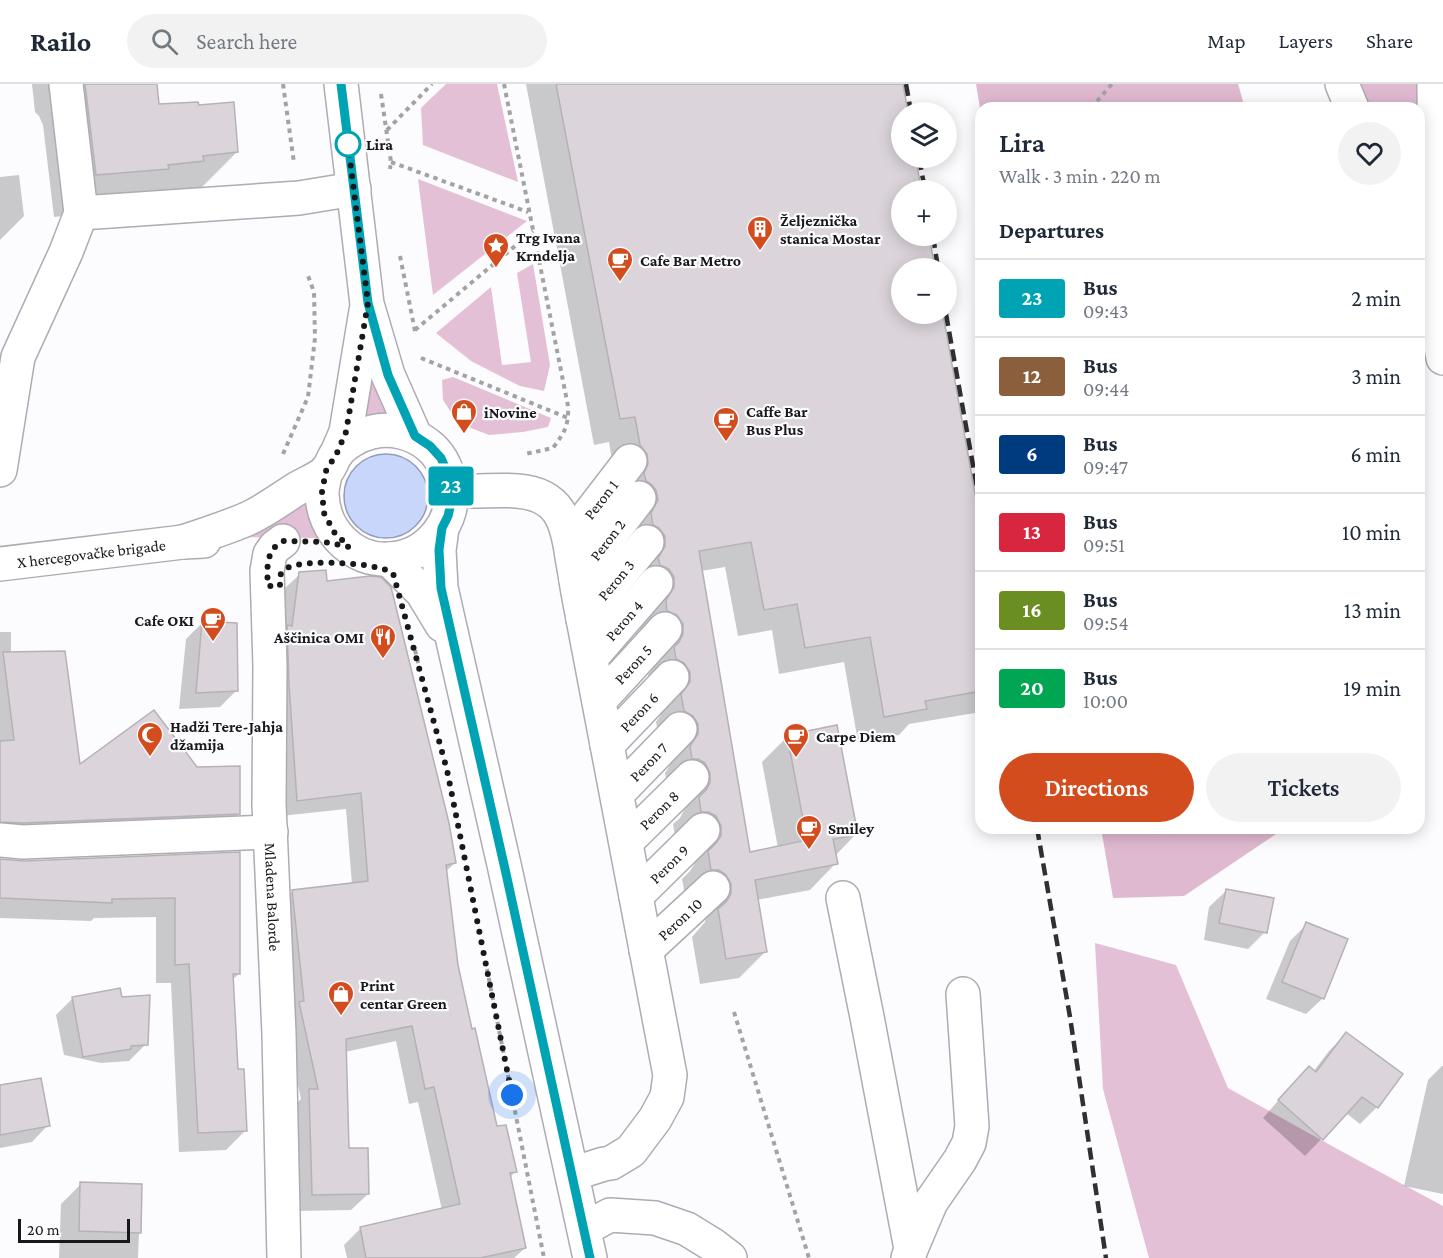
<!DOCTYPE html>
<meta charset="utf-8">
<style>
:root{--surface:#fff;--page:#f2f2f3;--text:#1f2937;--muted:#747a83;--line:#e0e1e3;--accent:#d34c1d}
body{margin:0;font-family:"Crimson Pro",serif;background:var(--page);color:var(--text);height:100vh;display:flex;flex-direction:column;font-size:22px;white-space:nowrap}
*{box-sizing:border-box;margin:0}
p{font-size:20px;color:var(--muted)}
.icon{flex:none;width:33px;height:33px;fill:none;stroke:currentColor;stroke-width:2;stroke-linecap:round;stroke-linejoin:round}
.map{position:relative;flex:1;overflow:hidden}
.side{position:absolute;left:975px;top:18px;width:450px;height:732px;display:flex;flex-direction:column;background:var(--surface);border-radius:18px;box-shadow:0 3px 15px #0003}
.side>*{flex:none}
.badge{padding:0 12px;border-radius:4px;font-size:21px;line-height:39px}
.buttons{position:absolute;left:891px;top:18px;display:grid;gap:12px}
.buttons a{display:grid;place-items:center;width:66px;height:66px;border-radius:50%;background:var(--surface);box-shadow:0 3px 15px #0003;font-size:30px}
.scale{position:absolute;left:18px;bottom:15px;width:112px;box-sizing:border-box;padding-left:6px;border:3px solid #181719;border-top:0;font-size:16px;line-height:21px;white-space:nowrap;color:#181719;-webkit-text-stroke:4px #fcfbfe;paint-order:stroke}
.you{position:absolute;width:30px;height:30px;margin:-15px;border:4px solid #fff;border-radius:50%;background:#1a73e8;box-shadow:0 0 0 9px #1a73e833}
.map>.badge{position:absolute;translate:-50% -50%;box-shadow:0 0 0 3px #fff}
h2{padding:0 24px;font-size:22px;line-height:54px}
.round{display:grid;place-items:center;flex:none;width:63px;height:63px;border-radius:32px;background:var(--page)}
.summary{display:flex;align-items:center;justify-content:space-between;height:102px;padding:0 24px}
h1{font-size:28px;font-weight:600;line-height:45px}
.cta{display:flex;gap:12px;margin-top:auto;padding:12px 24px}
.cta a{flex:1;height:69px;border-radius:36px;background:var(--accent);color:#fff;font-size:24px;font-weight:600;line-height:69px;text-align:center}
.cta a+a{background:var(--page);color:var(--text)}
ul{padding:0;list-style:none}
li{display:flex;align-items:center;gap:18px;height:78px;padding:0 24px;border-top:2px solid var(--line)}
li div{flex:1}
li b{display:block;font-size:22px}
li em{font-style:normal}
li .badge{min-width:66px;font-weight:700;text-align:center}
header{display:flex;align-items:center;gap:36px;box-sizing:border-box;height:84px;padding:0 30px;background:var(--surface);border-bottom:2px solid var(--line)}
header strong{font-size:28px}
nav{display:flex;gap:33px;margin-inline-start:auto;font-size:21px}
.search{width:420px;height:54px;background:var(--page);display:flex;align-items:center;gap:15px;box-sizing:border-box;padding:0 21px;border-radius:33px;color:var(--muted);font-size:22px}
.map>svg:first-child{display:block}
.green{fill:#e3c0d5}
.forest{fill:#dfb9d0}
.water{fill:#c7d6fa;stroke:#929db6;stroke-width:1.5}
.shadow{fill:#0003}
.building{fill:#dbd4db;stroke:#b7b1b7;stroke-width:1.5}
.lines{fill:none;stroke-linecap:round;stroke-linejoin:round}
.minor-casing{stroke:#aeabb3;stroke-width:36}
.path{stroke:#a3a2a4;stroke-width:4;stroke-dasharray:4.5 4.5;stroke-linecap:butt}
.minor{stroke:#fff;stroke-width:33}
.rail{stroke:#302f31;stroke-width:4.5;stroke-dasharray:12 6;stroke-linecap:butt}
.line-casing{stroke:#fff;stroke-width:14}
.line{stroke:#00a3b4;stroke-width:9}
.walk{stroke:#181719;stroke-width:6;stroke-dasharray:0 10.8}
.stop-dot{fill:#fff;stroke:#00a3b4;stroke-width:3}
.labels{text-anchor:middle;stroke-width:4.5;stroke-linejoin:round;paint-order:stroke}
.stop-label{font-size:16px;font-weight:bold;fill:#181719;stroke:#fcfbfe;text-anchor:start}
.poi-label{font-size:16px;font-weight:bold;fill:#181719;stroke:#fcfbfe;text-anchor:start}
.street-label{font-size:16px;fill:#181719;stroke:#fcfbfe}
</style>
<header>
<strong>Railo</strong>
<div class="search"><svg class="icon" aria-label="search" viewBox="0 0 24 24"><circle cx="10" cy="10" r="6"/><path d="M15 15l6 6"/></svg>Search here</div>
<nav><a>Map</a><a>Layers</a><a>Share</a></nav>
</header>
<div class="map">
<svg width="1443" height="1174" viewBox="0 0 1443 1174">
<rect width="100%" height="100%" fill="#fcfbfe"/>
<g class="green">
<polygon points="446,0 497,0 518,98 423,61 421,24"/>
<polygon points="418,95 527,137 433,211"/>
<polygon points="533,180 550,281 544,307 520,302 471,277 436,249 491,203 502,281 531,278 517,189"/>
<polygon points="453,293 551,334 548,343 523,348 489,351 458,339 443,316 442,296"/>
<polygon points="385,297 408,346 367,345 360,300"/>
<polygon points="319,397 337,457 318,454 232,453"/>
<polygon points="1095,859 1176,881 1228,1004 1341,1067 1443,1122 1443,1174 1149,1174 1103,1005"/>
</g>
<g class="forest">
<polygon points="976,0 1238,0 1245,24 981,24 981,30"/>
<polygon points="1355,0 1416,0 1421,27 1419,24 1364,24"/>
<polygon points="1101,744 1285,744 1184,812 1113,814"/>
</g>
<circle class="water" cx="386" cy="412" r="42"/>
<g class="shadow">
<polygon points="32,0 155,0 158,21 197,22 237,68 195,110 125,126 54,133 43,41 39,32 35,28"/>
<polygon points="526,0 901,0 906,28 902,28 902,74 914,74 920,106 902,106 902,152 928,152 933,184 902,184 902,230 941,230 981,452 981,628 909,640 899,651 858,658 844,578 779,590 772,546 738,552 725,483 701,487 749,770 778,764 762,678 788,652 856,750 835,772 836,779 810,806 756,816 765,868 739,894 700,900 692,853 705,838 706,827 685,811 682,795 690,787 695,779 696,769 675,753 673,740 680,734 684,726 685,716 667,700 665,689 672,678 673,667 659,653 656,638 664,626 665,615 650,601 648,591 658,577 642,553 640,544 649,531 633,501 609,358 594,361"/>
<polygon points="19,91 24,132 0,156 0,93"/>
<polygon points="300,490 326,499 455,779 445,788 457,882 496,1044 515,1088 510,1093 525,1164 514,1174 347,1174 344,1161 360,1145 442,1126 418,1018 409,1020 396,957 345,968 347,1066 368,1110 351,1126 296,1127 293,1023 301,1015 284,936 276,823 293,807 352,801 346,725 281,732 283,506"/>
<polygon points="203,538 237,606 220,623 179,625 186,555"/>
<polygon points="0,548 11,548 11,569 79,682 196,684 239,730 218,751 0,759"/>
<polygon points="239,770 239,890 231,897 237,987 246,1046 226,1066 179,1068 171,899 156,899 156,833 94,834 91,837 0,834 0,776 21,778"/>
<polygon points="1226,807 1265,848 1248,865 1204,856 1209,823"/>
<polygon points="1307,840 1323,914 1306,930 1266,915 1290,857"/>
<polygon points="73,914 121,914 146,960 129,977 101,979 64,971 56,931"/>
<polygon points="1346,950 1377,1023 1360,1040 1346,1029 1305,1072 1263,1034 1292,1001 1313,988 1329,967"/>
<polygon points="1442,982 1443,982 1443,1110 1404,1102 1428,996"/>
<polygon points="0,1003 48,1041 32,1058 0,1064"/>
<polygon points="81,1100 141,1102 138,1174 59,1174 61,1120"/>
</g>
<g class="building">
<polygon points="85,0 157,0 159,20 198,18 199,21 234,18 238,68 203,72 204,77 168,81 169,85 96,91"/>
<polygon points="556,0 903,0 908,28 902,28 902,74 916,74 921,106 902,106 902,152 929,152 935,184 902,184 902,230 943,230 981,443 981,607 925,617 927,625 884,633 870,553 805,564 797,520 764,526 751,458 699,467 750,768 807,756 787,651 837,641 858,751 833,755 838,780 755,796 767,868 726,875 718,825 726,818 731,810 731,800 726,791 719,786 711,786 708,767 716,759 721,752 721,742 716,732 709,728 701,728 699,713 706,706 710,699 710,689 705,679 698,675 692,675 690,662 698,650 698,640 693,632 684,627 681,610 690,598 690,588 684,579 676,575 674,563 679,558 683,550 683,540 677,531 667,527 666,516 674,503 674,493 669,485 660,481 658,474 665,462 665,452 659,444 653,441 651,429 658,416 656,406 651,400 646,397 644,389 648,380 647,370 640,361 635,333 620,335"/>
<polygon points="326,486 327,497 370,492 381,493 391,503 449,739 456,779 446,781 458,881 472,945 475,944 497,1042 506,1041 517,1088 510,1089 526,1164 480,1174 366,1174 360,1143 460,1120 434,1003 425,1005 412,942 346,955 349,1064 368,1064 369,1110 312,1111 309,1005 318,1005 299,918 304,917 292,806 368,797 361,709 297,717 289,601 287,541 292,542 299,488"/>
<polygon points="202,537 237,539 238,607 196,609"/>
<polygon points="65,567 80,680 154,626 197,683 240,682 240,730 23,739 0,738 0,657 14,656 3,568"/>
<polygon points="240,768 240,890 233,890 238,985 244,985 247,1047 198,1049 189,880 175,881 175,814 112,815 112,819 0,814 0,775 24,777"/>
<polygon points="1226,805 1274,814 1267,849 1219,839"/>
<polygon points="1306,838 1348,855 1324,915 1282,898"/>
<polygon points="120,904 122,913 150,911 148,961 131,962 131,965 83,973 72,913"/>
<polygon points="1346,948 1403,990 1378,1024 1362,1013 1323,1056 1278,1016 1309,982 1316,988"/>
<polygon points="41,994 50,1042 0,1051 0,1001"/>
<polygon points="80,1098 142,1100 141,1149 79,1147"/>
</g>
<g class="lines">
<defs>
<g id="minor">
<polyline points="341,0 367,220 388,291 415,352"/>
<polyline points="1342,0 1352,24"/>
<polyline points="1434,0 1435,104 1428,153 1427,188 1443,274"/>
<polyline points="81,129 299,114 354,105"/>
<polyline points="337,369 346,348 366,227"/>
<polyline points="0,386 18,273 66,168 81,129 66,0"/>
<path d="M452,406C473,409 495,405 517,407C559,410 567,436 572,473C575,489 577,504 580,519L670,991L667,1013L655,1035L631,1067L611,1079L604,1080L572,1090"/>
<polyline points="442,444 439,466 441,504 505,785 590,1174"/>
<path id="s1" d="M570,455L630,377"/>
<path id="s2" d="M283,457L275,463L270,470L267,487L270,582L269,720L279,950L284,1174"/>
<path d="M183,458C204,451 226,444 247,435C265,427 282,414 298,404C307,399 319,394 326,388C330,384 332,377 335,372C342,360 359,351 372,348C391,343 413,349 428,361C440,370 447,385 450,400C458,437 427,473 390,475C352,478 323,446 322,410C322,403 324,395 326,387"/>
<polyline points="389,475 422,508 442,541"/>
<path id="s3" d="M0,480L183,458L204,457"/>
<path id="s4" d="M576,496L639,414"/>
<path id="s5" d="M583,535L647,458"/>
<path id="s6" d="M591,574L656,499"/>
<path id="s7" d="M599,617L665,545"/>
<path id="s8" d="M607,661L672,593"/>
<path id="s9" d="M617,710L680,645"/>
<polyline points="0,756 23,758 271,748"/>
<path id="s10" d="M626,758L692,693"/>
<path id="s11" d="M636,812L703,746"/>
<polyline points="843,814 867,933 911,1165 908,1174"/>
<path id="s12" d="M646,866L713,804"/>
<polyline points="584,1145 610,1131 655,1134 687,1145 713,1161 730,1174"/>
<polyline points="911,1165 931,1118 960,1076 969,1059 972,1042 963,910"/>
</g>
</defs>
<use href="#minor" class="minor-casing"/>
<g class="path">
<polyline points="283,0 294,79"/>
<path d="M504,0L568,322C569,342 564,349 553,364L525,370"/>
<polyline points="381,10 391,78 390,85"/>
<polyline points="1091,24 1112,0"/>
<polyline points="387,46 432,0"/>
<polyline points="391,78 528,128"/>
<polyline points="400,172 415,247"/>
<polyline points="415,246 533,147"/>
<polyline points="421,274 568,334"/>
<polyline points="283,370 308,313 315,254 314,208 307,189"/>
<polyline points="415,566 419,582"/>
<polyline points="487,885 544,1174"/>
<polyline points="734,928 809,1174"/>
</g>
<use href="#minor" class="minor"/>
<g class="rail">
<polyline points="906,0 911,28"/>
<polyline points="919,74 925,106"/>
<polyline points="933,152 938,184"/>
<polyline points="946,230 981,426"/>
<polyline points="1037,744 1070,933 1106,1174"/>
</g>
</g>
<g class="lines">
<defs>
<polyline id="line" points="341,0 368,219 388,291 415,352 430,362 441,374 448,390 452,406 451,419 448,432 442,444 439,466 441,504 505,785 590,1174"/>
</defs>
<use href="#line" class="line-casing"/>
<use href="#line" class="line"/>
<path class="walk" d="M348,60L368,219L346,348L337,369L326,387L322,408L324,429L334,448L349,463L325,458L283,457L275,463L270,470L267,486L268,502H280C280,497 279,492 282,488C291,474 359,479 375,483C381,484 387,486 393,489L447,686L512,1011"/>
</g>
<defs>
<symbol id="building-pin" viewBox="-11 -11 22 30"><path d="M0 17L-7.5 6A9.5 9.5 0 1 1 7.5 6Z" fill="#d34c1d" stroke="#fcfbfe"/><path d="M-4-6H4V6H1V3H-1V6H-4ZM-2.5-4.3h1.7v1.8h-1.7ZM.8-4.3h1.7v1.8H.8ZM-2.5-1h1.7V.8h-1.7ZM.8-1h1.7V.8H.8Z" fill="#fff"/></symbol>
<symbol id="sight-pin" viewBox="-11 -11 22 30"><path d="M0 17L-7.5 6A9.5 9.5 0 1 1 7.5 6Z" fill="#d34c1d" stroke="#fcfbfe"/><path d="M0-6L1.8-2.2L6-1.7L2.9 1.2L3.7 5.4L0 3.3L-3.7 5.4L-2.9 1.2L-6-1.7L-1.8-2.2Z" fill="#fff"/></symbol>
<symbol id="cafe-pin" viewBox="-11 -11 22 30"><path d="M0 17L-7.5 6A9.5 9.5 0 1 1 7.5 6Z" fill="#d34c1d" stroke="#fcfbfe"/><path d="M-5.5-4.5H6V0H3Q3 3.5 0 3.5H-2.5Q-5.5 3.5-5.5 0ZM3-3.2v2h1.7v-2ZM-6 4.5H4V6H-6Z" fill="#fff"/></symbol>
<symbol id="shop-pin" viewBox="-11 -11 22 30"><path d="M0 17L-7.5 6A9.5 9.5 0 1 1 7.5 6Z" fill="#d34c1d" stroke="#fcfbfe"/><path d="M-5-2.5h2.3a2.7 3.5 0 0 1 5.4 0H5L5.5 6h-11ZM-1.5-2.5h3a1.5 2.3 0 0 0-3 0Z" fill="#fff"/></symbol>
<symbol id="restaurant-pin" viewBox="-11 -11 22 30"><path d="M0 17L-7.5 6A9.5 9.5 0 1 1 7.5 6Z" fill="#d34c1d" stroke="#fcfbfe"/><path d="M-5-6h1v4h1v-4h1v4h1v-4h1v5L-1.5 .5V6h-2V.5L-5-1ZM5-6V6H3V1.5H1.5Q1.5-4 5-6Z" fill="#fff"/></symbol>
<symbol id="mosque-pin" viewBox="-11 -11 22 30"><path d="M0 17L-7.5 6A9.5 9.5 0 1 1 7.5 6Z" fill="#d34c1d" stroke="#fcfbfe"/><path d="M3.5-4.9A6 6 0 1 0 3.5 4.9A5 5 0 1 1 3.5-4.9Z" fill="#fff"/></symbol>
</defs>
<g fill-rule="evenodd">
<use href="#building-pin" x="745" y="130" width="30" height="40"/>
<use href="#sight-pin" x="481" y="147" width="30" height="40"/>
<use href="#cafe-pin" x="605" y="161" width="30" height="40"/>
<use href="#shop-pin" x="449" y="313" width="30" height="40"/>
<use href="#cafe-pin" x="711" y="321" width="30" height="40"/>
<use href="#cafe-pin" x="198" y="521" width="30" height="40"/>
<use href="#restaurant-pin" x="368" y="538" width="30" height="40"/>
<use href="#mosque-pin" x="135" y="636" width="30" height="40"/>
<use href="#cafe-pin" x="781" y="637" width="30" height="40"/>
<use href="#cafe-pin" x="794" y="729" width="30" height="40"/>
<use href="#shop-pin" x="326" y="895" width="30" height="40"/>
</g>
<circle class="stop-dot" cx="348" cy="60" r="12"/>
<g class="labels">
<g class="stop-label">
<text x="366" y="66">Lira</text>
</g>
<g class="poi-label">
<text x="780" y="142">Željeznička<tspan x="780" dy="18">stanica Mostar</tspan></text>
<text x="516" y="159">Trg Ivana<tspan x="516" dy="18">Krndelja</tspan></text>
<text x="640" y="182">Cafe Bar Metro</text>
<text x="746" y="333">Caffe Bar<tspan x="746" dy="18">Bus Plus</tspan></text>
<text x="484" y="334">iNovine</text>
<text x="194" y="542" text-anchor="end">Cafe OKI</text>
<text x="364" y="559" text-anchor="end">Aščinica OMI</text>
<text x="170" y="648">Hadži Tere-Jahja<tspan x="170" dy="18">džamija</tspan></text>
<text x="816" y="658">Carpe Diem</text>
<text x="828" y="750">Smiley</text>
<text x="360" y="907">Print<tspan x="360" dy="18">centar Green</tspan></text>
</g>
<g class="street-label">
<text dy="6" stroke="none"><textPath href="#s1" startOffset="50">Peron 1</textPath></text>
<text dy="6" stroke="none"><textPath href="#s4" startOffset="51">Peron 2</textPath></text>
<text dy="6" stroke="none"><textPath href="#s3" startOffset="92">X hercegovačke brigade</textPath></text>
<text dy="6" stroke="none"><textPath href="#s5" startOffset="51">Peron 3</textPath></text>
<text dy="6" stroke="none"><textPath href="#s6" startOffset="50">Peron 4</textPath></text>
<text dy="6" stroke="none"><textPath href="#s7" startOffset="50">Peron 5</textPath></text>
<text dy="6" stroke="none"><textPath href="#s8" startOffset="46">Peron 6</textPath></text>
<text dy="6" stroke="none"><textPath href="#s9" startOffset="45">Peron 7</textPath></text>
<text dy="6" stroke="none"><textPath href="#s10" startOffset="46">Peron 8</textPath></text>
<text dy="6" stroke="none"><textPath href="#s11" startOffset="46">Peron 9</textPath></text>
<text dy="6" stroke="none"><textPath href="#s2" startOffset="362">Mladena Balorde</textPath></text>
<text dy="6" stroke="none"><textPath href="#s12" startOffset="46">Peron 10</textPath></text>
</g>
</g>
</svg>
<div class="buttons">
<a><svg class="icon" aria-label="layers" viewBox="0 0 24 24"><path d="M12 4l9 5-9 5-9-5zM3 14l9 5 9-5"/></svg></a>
<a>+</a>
<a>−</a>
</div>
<div class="scale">20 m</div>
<div class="you" style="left:512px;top:1011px"></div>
<b class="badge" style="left:451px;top:402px;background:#00a3b4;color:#fff">23</b>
<section class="side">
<div class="summary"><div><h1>Lira</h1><p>Walk · 3 min · 220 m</p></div><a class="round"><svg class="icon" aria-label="heart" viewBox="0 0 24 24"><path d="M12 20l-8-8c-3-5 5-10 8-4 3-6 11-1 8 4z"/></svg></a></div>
<h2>Departures</h2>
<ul>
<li><span class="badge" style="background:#00a3b4;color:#fff">23</span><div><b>Bus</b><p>09:43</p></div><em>2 min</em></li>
<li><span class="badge" style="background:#8b5e3c;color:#fff">12</span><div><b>Bus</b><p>09:44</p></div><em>3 min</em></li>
<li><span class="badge" style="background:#003b80;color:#fff">6</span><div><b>Bus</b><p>09:47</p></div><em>6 min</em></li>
<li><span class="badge" style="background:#d7263d;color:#fff">13</span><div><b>Bus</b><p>09:51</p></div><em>10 min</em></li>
<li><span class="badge" style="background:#6b8e23;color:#fff">16</span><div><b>Bus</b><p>09:54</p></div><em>13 min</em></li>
<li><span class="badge" style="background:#00a651;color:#fff">20</span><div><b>Bus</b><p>10:00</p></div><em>19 min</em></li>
</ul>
<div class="cta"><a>Directions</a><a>Tickets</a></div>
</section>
</div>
